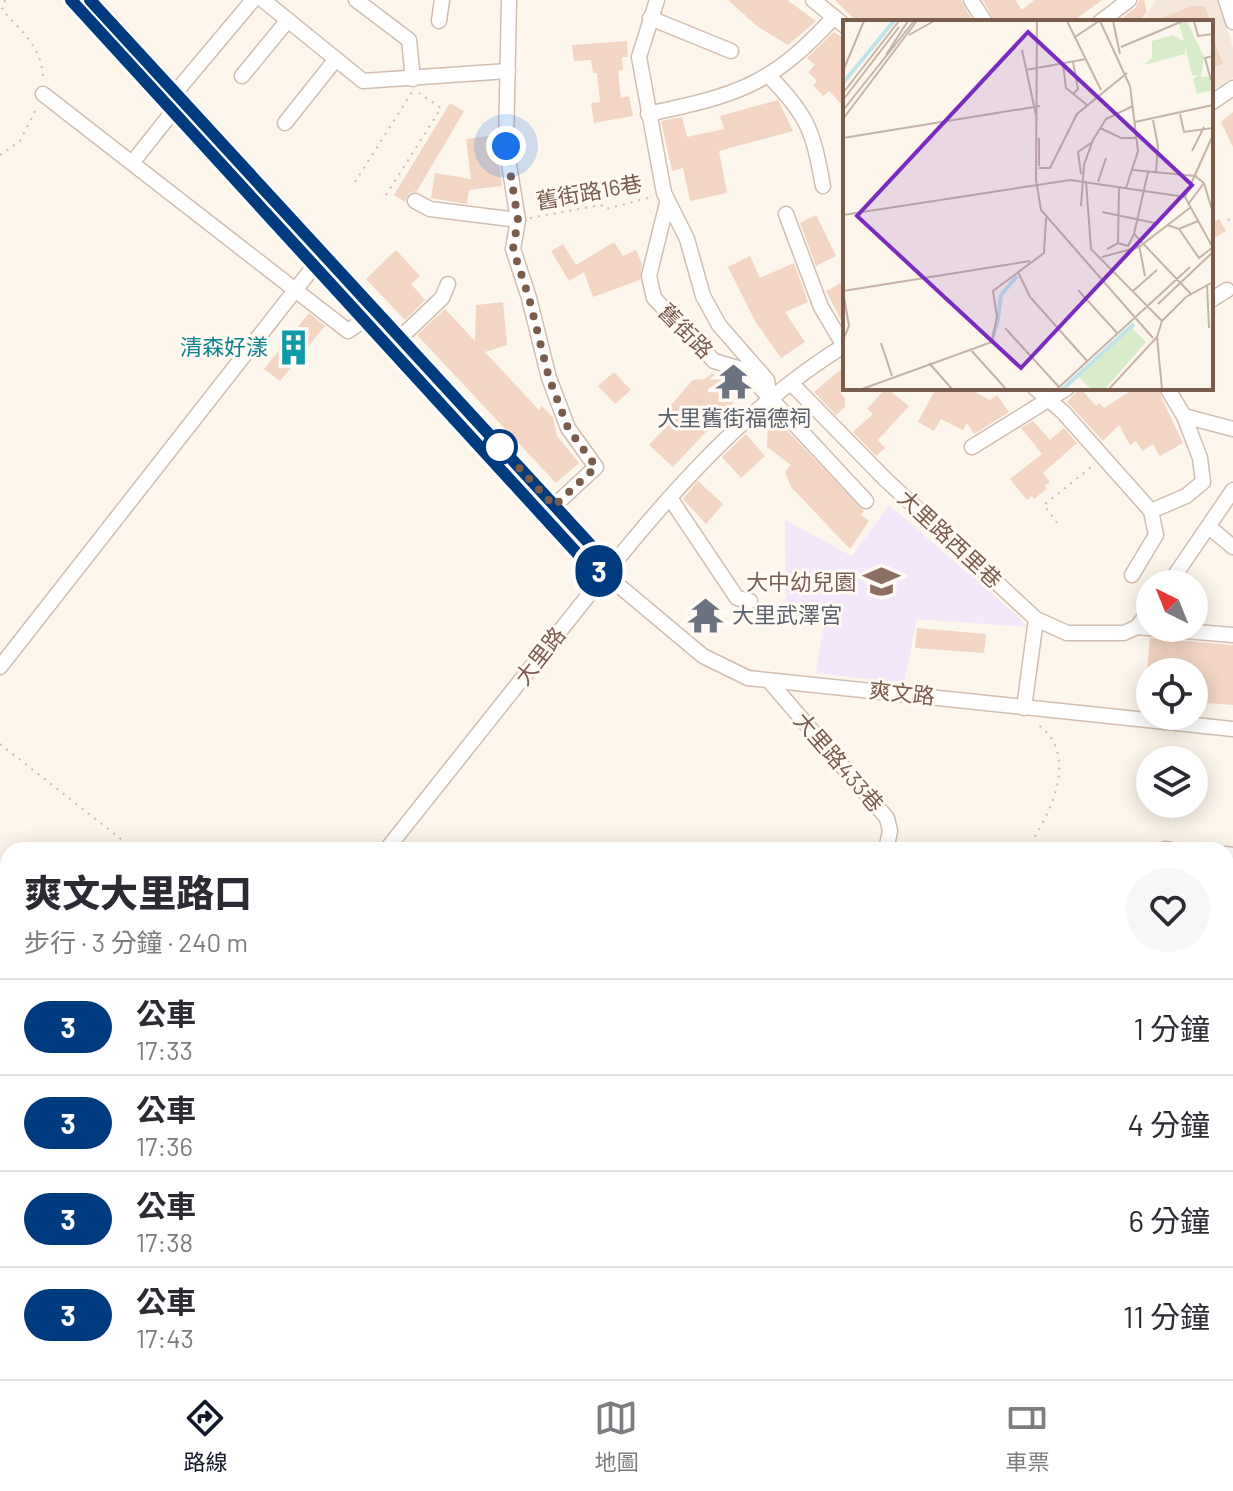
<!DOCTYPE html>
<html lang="zh-TW">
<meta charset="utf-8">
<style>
:root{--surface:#fff;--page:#f7f7f7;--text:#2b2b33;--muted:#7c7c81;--line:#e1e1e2;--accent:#111827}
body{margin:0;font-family:Barlow,"Noto Sans TC",sans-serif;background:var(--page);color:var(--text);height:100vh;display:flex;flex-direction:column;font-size:30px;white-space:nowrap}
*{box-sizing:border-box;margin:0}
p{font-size:26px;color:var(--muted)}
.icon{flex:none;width:44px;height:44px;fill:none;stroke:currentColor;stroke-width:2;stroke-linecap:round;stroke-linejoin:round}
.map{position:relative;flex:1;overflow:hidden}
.panel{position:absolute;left:0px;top:842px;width:1234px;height:538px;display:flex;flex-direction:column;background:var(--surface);border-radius:24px 24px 0 0;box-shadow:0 4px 20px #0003}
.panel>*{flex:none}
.badge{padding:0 16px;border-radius:26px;font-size:28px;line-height:52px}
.needle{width:52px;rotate:317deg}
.tools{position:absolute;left:1136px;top:570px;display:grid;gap:16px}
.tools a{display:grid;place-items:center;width:72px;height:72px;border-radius:50%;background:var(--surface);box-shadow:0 4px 20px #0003;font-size:40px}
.you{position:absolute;width:40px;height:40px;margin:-20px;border:6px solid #fff;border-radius:50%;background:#1a73e8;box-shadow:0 0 0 12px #1a73e833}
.map>.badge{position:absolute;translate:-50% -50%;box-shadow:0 0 0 4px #fff}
.round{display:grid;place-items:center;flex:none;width:84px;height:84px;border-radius:42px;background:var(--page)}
.head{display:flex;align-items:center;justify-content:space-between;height:136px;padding:0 24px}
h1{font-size:38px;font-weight:800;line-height:60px}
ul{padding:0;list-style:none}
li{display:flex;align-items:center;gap:24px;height:96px;padding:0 24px;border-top:2px solid var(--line)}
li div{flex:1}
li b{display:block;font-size:30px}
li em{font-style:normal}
li .badge{min-width:88px;font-weight:700;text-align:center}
.tabs{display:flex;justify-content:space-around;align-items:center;height:112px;border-top:2px solid var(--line);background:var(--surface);font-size:22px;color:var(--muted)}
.tabs a{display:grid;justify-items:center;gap:4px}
.tabs .on{color:var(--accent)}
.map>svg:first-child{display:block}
.residential{fill:#f5e8da}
.education{fill:#f3e8fa}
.building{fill:#f3d5c3}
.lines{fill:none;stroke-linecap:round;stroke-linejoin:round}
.minor-casing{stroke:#d1beb0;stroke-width:17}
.path{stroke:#d9b8a5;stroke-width:2;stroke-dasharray:2 6;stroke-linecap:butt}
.minor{stroke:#fff;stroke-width:14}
.line-casing{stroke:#fff;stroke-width:18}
.line{stroke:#003b80;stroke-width:12}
.walk{stroke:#7a5c4d;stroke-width:8;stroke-dasharray:0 14.4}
.stop-dot{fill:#fff;stroke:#003b80;stroke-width:4}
.labels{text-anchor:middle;stroke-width:6;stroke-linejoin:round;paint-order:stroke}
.street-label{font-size:22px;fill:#7a5c4d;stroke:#fffaf3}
.culture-label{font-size:22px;fill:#0d838f;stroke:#fffaf3;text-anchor:end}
.worship-label{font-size:22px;fill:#5b616d;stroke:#fffaf3}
.education-label{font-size:22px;fill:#785e54;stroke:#fffaf3;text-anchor:end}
.inset-river{fill:none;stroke:#bfe3e8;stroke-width:4}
.inset-road{fill:none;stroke:#c5b3a7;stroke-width:2}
.view{fill:#7b2cbf;fill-opacity:0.15;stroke:#7b2cbf;stroke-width:4}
.inset-edge{fill:none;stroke:#7a5c4d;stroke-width:4}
</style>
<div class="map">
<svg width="1233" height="1379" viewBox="0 0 1233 1379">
<rect width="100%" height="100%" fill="#fdf6ec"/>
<polygon class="residential" points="1156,0 1219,0 1233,48 1233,77 1211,91 1211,22 1142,22"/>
<polygon class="education" points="889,505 1022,620 1026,627 917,619 904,683 816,673 825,614 786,608 785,520 852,556"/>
<g class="building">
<polygon points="728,0 787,0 816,21 788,45 758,27"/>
<polygon points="835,0 961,0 973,22 857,22"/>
<polygon points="983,0 1015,0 1022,10 1034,0 1102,0 1072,22 995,22"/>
<polygon points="1139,0 1144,0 1147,12 1139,22 1117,22 1136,7"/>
<polygon points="1192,6 1205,6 1210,22 1152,22"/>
<polygon points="834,32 845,39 845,108 829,91 823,96 813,85 817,81 808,72 815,65 807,58"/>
<polygon points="1211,33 1223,64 1211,68"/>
<polygon points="627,41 628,57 622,57 623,70 618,71 621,98 629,96 633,116 594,123 591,103 600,102 597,73 593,73 591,60 574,61 572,45"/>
<polygon points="778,100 793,131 719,151 727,193 690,201 683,168 672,171 661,121 682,117 687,137 724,129 720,116"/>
<polygon points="450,103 464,111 417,191 409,193 405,202 394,195"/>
<polygon points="1233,112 1233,147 1221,122"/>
<polygon points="495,135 502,186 469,190 467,204 431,198 435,173 471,179 466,139"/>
<polygon points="816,215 836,256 816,266 800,223"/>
<polygon points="1219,219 1226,231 1211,240 1211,224"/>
<polygon points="614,242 623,256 636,250 642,264 640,280 593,297 584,272 569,281 551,251 563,244 576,265"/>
<polygon points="396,250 420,276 411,284 425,300 405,320 366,279"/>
<polygon points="750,256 760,278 794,263 808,302 785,312 805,342 781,358 755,321 728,267"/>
<polygon points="845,281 845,328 826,291"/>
<polygon points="503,302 507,345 485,352 539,410 542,406 553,417 557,436 579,463 556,483 417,335 445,309 475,341 476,305"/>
<polygon points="309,313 325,326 280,381 264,369"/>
<polygon points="845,366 845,389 840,393 845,398 845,407 836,415 814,392"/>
<polygon points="614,372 631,390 615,404 598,386"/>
<polygon points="712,373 718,378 739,379 744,392 722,389 734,402 673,467 649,445 672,421 664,413 693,380 705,379"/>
<polygon points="886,388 909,406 878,440 885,448 876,456 853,432 873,414 867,409"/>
<polygon points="936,388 967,388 990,400 997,395 1009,412 974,434 967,423 963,430 941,419 934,431 918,422"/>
<polygon points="1080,388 1096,406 1099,403 1104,408 1135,388 1157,388 1183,443 1160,456 1153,444 1142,451 1136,441 1130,445 1119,425 1103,441 1067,402"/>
<polygon points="768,418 778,421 864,511 861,515 869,521 850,549 791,487 785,472 791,465 767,447"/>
<polygon points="1033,421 1050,440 1064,428 1077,443 1043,473 1050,482 1045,486 1047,489 1034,499 1032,496 1027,500 1010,479 1042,454 1021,428"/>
<polygon points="746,434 765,456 741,478 722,457"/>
<polygon points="698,481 723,504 706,524 683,499"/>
<polygon points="917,628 986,634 984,653 915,648"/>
<polygon points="1150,638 1233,645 1233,705 1194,702 1194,672 1147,672"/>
</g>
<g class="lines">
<defs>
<g id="minor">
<polyline points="71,0 587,564 605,574 703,656 748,678 1233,729"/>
<polyline points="91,0 598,553 605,574"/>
<polyline points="263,0 363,81 508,71"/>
<polyline points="356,0 409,40 413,79"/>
<polyline points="509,0 506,146 518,220 513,249 529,298 549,378 568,428 596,467 554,506"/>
<polyline points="657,0 639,57 664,193 687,239 703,296 719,325 767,380 770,399"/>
<polyline points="813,0 845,26"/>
<polyline points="971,0 985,22"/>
<polyline points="1226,0 1233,22"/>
<polyline points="650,18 731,51"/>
<polyline points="439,21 442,0"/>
<polyline points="1100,22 1129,0"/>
<polyline points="242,76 288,20"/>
<path d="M770,77C809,117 813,132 823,186"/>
<polyline points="43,94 348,331 364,320"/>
<polyline points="1211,103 1233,88"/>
<path d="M648,114C737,95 771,86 834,17"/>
<polyline points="285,123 336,59"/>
<polyline points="132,163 174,110 175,93 253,0"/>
<polyline points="415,201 430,209 518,220"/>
<polyline points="667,203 649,276 654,298 714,361 744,370 866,501"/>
<polyline points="786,214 821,307 844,346"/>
<polyline points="1211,300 1227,290"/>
<polyline points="400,338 442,298 448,284"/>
<polyline points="791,383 885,479 1036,619 1067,633 1124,633 1137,627 1233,635"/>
<polyline points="1035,388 1063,412 1151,511 1156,535 1132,575"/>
<polyline points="1167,388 1184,416 1233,429"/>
<polyline points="972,447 1067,388"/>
<polyline points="670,498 737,598 750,601"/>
<polyline points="1151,511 1186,496 1203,482 1200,458 1184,416"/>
<polyline points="1209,527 1233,547"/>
<polyline points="1169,584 1233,490"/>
<polyline points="1137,627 1150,610"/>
<polyline points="0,667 318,261"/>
<polyline points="770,682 887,818 890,831 886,850"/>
<polyline points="1024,708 1036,619"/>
<polyline points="1165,849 1172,850"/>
<path d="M386,850C444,777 502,704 560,631C644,525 728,417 845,345"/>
<polyline points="1226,854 1233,855"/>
<polyline points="1226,1076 1233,1076"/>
<polyline points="1226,1295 1233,1295"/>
<polyline points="0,1353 8,1343"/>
<polyline points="1014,1372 1014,1379"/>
<polyline points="503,1379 509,1372"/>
</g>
</defs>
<use href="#minor" class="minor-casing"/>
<g class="path">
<path d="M5,0L2,10C23,32 44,50 43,82"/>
<polyline points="0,155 20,141 37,107"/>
<polyline points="355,182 412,92"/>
<polyline points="386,195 441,108 419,93"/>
<polyline points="530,218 601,205 606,209 652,197"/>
<polyline points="1228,219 1233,224"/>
<polyline points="1057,523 1044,505 1091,467"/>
<polyline points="0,744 135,850"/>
<path d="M1026,850C1050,816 1081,754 1037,724"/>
</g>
<use href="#minor" class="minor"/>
</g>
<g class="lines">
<defs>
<polyline id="line" points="71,0 587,564 605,574 598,553 90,0"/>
</defs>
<use href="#line" class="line-casing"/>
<use href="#line" class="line"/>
<polyline class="walk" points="500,447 554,506 596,467 568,428 549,378 529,298 513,249 518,220 506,146"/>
</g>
<defs>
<symbol id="building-bare" viewBox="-9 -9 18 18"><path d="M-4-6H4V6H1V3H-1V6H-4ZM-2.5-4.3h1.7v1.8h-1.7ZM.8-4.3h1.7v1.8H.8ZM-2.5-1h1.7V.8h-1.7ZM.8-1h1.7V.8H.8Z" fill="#0f9aa8" stroke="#fffaf3" stroke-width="2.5" paint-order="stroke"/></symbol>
<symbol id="temple-bare" viewBox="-9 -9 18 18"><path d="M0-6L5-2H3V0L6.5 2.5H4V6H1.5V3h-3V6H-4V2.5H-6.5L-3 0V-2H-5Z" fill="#6b7280" stroke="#fffaf3" stroke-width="2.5" paint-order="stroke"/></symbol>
<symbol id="school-bare" viewBox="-9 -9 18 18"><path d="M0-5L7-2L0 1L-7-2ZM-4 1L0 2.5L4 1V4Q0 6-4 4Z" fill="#8d6e63" stroke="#fffaf3" stroke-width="2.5" paint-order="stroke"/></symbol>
</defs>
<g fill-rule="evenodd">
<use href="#building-bare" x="268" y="322" width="51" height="51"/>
<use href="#temple-bare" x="708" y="356" width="51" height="51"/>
<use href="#school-bare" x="856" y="556" width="51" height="51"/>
<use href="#temple-bare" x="680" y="590" width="51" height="51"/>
</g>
<circle class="stop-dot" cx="500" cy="447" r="16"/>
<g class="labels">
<g class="street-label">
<text transform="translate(589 192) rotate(-10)" y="8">舊街路16巷</text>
<text transform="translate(686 331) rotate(45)" y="8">舊街路</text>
<text transform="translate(950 539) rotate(43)" y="8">大里路西里巷</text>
<text transform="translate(540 656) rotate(-52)" y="8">大里路</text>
<text transform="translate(902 693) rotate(6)" y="8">爽文路</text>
<text transform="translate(839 762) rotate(49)" y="8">大里路433巷</text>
</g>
<g class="culture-label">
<text x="268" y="355">清森好漾</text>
</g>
<g class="worship-label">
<text x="734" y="426">大里舊街福德祠</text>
<text x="732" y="623" text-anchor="start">大里武澤宮</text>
</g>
<g class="education-label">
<text x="856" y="590">大中幼兒園</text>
</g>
</g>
<g transform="translate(843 20)">
<rect width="370" height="370" fill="#fdf6ec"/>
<path d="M344,1L361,37L358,57L366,56L370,70L354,74L350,59L355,56L349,55L342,25V34L301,45L309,38V21L330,15L341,21L336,4ZM288,307L303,322L262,369H248L236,357Z" fill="#d8ecc9"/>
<path class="inset-river" d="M0,63L51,1M155,300L158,275L174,256M148,323L155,300M220,369L291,304"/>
<path class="inset-road" d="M194,1L193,160L198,190L310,318M224,1L258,70M257,1L287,66L295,131L283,168M270,1L277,34M351,1L355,16L370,14M66,15L91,1M232,17L256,1M278,27L340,1M179,30L194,100M43,35L65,1M230,42L235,69L230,74M220,44L223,68L244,85M183,50L243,39M0,51L21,1M368,60L362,38L370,36M0,73L56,1M0,80L56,7M1,89L71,1M337,94L341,112L370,108M0,99L73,2M310,100L315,126L313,152M292,102L370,85M257,108L278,118H294M0,118L197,86M349,131L361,107M196,146V118M196,148H207L234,94L284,53M290,150L352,156L361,163L370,193M305,152L291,214L348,274M238,154L235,132L248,123M243,161L248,229L319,301M255,162L263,138M342,177L370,115M342,177L370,228M346,183L361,163M238,186L241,145L250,120L263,99L290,86M259,192L312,203M0,195L227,160L342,177M324,205L336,209L355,201M336,209L356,238L370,227M275,223L276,167M296,225L302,256M264,229L275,223L285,226L291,214M259,237L296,227L348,187M175,252L187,277L245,342M364,264L366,308M235,270L275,314M0,271L187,241M290,271L314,250M315,284L370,232M162,308L216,367M314,317L319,369M0,320L6,306L0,271M38,323L49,356M127,329L163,369M86,343L109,369M19,369L149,322L154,297L150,271L201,233L203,198M214,369L347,247M266,369L314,317L319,301L343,277L370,262"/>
<path class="view" d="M185,12L349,165L178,348L14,196Z"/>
<rect width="370" height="370" class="inset-edge"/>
</g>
</svg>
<div class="tools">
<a><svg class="needle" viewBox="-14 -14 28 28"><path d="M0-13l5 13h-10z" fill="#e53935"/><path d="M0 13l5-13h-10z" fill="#7c7c81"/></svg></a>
<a><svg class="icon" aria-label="locate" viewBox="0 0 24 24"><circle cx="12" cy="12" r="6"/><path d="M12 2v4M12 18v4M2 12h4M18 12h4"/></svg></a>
<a><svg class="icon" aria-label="layers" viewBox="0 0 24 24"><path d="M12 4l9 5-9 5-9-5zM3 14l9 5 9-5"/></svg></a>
</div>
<div class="you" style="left:506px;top:146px"></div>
<b class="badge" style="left:599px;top:571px;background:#003b80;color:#fff">3</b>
<section class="panel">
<div class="head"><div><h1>爽文大里路口</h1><p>步行 · 3 分鐘 · 240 m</p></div><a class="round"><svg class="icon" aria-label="heart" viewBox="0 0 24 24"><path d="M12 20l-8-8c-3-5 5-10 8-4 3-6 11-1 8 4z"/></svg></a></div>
<ul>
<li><span class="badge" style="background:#003b80;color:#fff">3</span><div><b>公車</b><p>17:33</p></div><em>1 分鐘</em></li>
<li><span class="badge" style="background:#003b80;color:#fff">3</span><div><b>公車</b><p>17:36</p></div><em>4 分鐘</em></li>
<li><span class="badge" style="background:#003b80;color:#fff">3</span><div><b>公車</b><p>17:38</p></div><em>6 分鐘</em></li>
<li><span class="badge" style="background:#003b80;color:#fff">3</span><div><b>公車</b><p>17:43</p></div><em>11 分鐘</em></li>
</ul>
</section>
</div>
<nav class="tabs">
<a class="on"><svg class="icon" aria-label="directions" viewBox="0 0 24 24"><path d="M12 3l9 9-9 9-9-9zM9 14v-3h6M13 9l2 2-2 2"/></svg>路線</a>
<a><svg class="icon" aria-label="map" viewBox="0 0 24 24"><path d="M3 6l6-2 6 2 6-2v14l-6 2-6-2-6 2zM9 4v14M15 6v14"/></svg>地圖</a>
<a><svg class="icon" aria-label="tickets" viewBox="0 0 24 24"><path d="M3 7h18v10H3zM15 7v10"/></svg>車票</a>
</nav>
